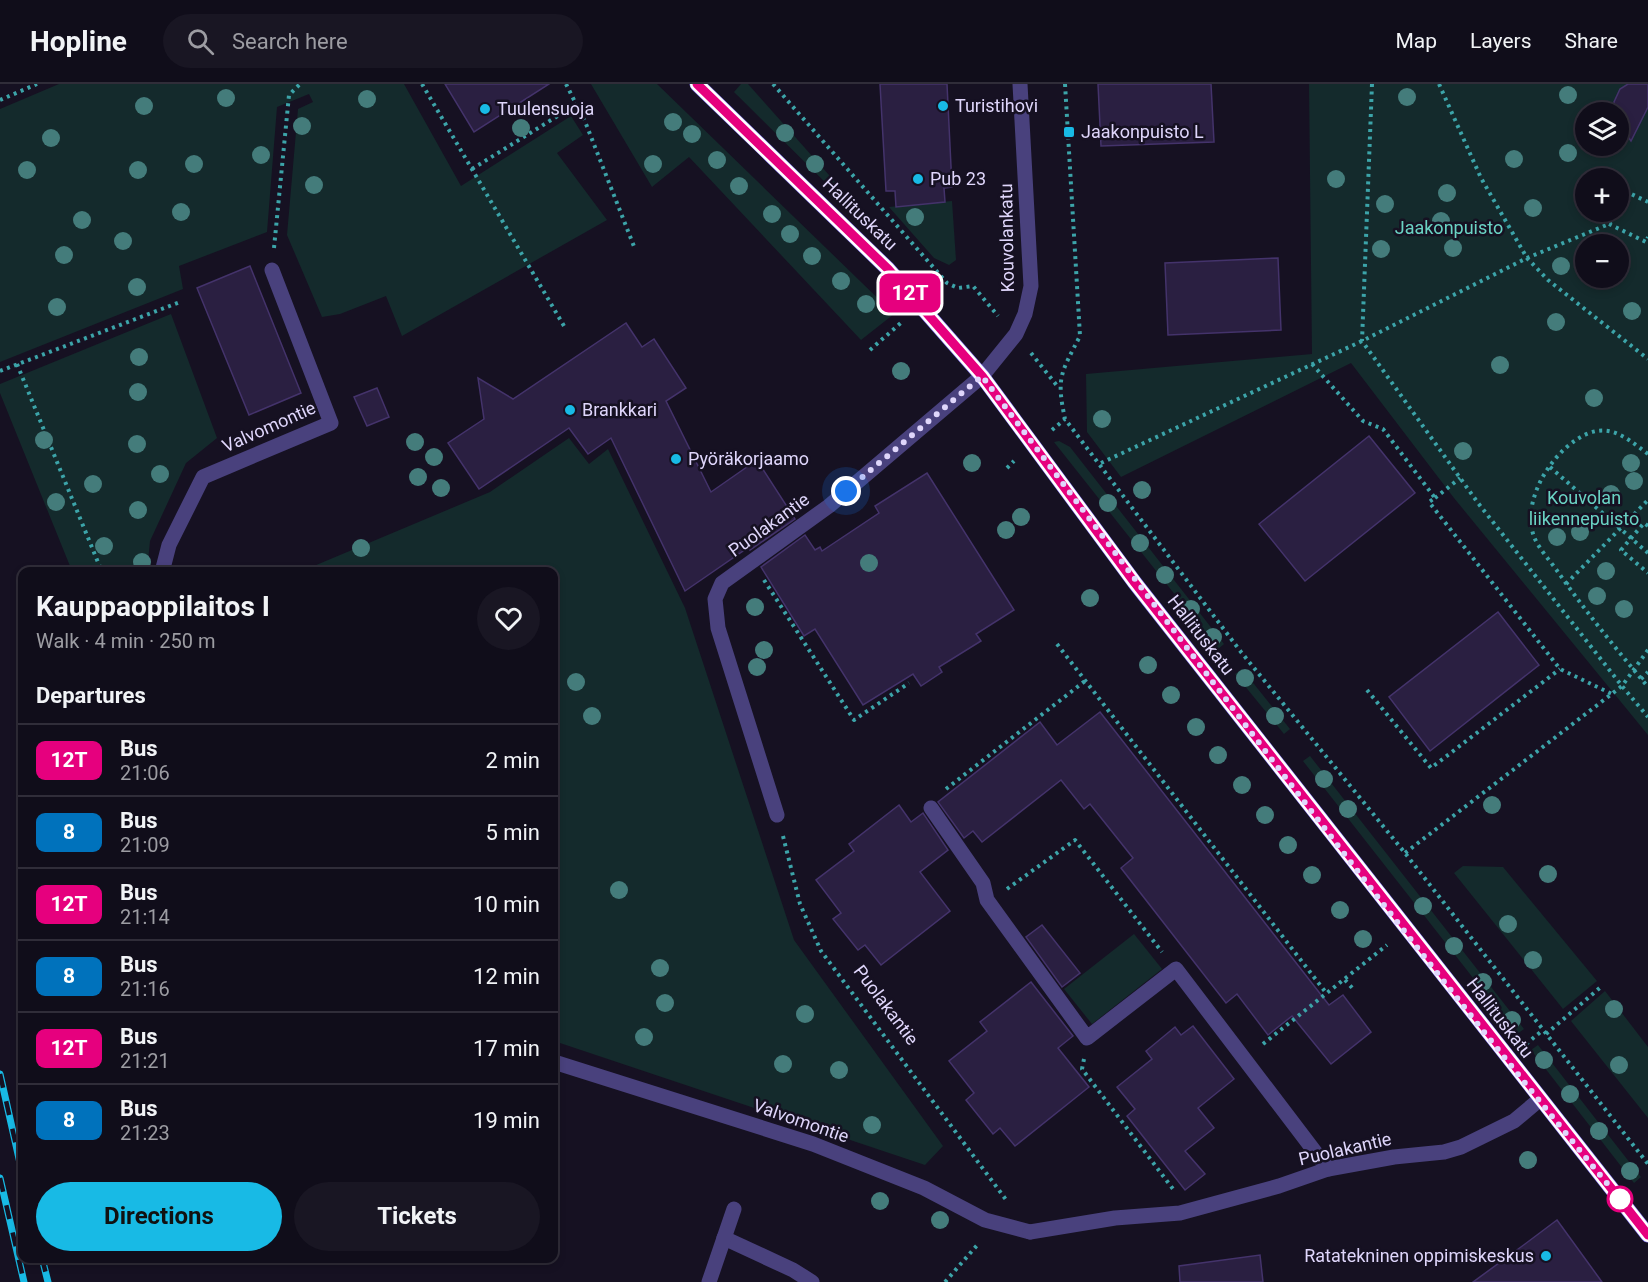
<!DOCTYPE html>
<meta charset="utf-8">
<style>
:root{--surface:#100d1a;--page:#191623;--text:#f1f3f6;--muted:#9c9ca2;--line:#302d39;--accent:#18bae5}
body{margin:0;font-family:Roboto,sans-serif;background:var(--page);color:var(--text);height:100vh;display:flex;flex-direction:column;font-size:22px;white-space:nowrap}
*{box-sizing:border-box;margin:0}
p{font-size:20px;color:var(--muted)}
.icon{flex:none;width:33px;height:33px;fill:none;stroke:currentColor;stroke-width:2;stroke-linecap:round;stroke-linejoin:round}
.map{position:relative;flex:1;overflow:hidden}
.sheet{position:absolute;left:18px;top:483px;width:540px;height:696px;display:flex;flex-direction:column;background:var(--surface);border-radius:12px;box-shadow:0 3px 9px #0003,0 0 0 2px var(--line)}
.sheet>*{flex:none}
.badge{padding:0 12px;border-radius:9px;font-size:21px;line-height:39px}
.fabs{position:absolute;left:1575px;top:18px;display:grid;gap:12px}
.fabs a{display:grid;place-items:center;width:54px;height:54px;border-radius:50%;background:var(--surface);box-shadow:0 3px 9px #0003,0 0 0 2px var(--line);font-size:30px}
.you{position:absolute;width:30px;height:30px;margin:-15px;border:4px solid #fff;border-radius:50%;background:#1a73e8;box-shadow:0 0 0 9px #1a73e833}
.map>.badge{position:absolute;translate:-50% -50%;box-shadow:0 0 0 3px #fff}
h2{padding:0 18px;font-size:22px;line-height:54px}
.round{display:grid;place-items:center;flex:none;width:63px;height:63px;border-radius:32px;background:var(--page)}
.head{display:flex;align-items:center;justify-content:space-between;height:102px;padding:0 18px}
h1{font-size:28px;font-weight:700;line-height:45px}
.button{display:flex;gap:12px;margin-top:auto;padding:12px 18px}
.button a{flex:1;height:69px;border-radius:36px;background:var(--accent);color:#111;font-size:24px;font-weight:700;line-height:69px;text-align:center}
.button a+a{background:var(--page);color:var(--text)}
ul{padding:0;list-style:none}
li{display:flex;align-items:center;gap:18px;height:72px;padding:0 18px;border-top:2px solid var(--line)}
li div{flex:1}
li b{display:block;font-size:22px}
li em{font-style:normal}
li .badge{min-width:66px;font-weight:700;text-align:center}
header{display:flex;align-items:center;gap:36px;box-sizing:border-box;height:84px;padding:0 30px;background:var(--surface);border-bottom:2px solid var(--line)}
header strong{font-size:28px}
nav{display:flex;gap:33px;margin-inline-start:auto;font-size:21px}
.search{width:420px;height:54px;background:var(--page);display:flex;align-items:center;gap:15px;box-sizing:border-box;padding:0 21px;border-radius:33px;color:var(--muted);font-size:22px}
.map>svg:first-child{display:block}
.green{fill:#142a2c;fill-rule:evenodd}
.building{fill:#2a1f41;stroke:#44336b;stroke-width:1.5}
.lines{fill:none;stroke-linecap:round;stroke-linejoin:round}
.path{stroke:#3ca4a9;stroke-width:4;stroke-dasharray:3 4.5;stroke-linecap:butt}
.lane{stroke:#49417d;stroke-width:15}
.street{stroke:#49417d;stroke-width:15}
.secondary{stroke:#8878f1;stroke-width:15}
.rail-casing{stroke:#18bae5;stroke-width:7}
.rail{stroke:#161122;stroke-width:4.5;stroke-dasharray:14;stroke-linecap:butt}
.tree{fill:#447c7b}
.line-casing{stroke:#fff;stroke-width:14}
.line{stroke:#e6007e;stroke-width:9}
.walk{stroke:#dfd6fb;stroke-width:6;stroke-dasharray:0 10.8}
.poi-dot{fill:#18bae5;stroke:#161122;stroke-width:2}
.stop-dot{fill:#fff;stroke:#e6007e;stroke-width:3}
.labels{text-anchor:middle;stroke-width:5;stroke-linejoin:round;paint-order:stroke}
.poi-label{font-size:18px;fill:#dfd6fb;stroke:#161122;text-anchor:start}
.street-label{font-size:18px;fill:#dfd6fb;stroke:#161122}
.park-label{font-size:18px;fill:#6ad3c4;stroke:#161122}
</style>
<header>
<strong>Hopline</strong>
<div class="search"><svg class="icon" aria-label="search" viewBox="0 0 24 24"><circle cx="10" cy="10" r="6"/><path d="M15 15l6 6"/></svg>Search here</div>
<nav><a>Map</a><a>Layers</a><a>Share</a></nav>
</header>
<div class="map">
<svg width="1648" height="1198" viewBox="0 0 1648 1198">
<rect width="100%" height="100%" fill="#161122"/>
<g class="green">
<polygon points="59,0 404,0 461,102 571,32 583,51 557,69 607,136 402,252 386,212 340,230 322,233 287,151 298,25 313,18 309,10 277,23 267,148 179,182 183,205 0,278 0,25"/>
<polygon points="591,0 657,0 894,230 861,256 689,73 652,103"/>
<polygon points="741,0 748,0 837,100 835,108 734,8"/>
<path d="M1309,0H1648V651L1454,414L1351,279L1121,393L1087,348L1086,290L1312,270ZM1586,28H1618V62H1586ZM1586,94H1618V128H1586ZM1586,160H1618V194H1586Z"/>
<polygon points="952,117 956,176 949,181 934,174 889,123"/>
<polygon points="171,230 217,354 186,379 150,457 147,487 72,487 0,309 0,300"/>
<polygon points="569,354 589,380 608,365 685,524 794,856 943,1062 925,1081 554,957 554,488 302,487 490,408"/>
<polygon points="1059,357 1070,363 1224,560 1218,565 1054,358"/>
<polygon points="1242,585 1290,645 1284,650 1235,590"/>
<polygon points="1310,672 1524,945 1517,950 1303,677"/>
<polygon points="1463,782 1503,783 1597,897 1563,925 1454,789"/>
<polygon points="1134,850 1162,885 1092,940 1064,905"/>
<polygon points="1605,907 1648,963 1648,1034 1571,937"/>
<polygon points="1538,961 1641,1093 1634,1099 1531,966"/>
</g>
<g class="building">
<polygon points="445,0 549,0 474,48"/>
<polygon points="880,0 947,0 952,103 944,104 945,118 896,123 895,107 886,107"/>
<polygon points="1098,0 1211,0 1214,58 1101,62"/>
<polygon points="1628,0 1648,0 1648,23 1631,57 1618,38 1618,28 1614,28 1614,18 1620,5"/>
<polygon points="1278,174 1281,246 1168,251 1165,179"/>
<polygon points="250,182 301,309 249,331 197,204"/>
<polygon points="626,239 642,263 654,255 686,304 666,317 711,408 757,376 795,435 750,466 749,463 685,507 611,354 588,370 569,344 479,405 448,359 484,335 478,294 513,315"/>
<polygon points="377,304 389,333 367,342 354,313"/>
<polygon points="1369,352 1415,409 1305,497 1259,440"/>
<polygon points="927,389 1014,526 976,550 981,557 939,583 942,588 921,602 913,590 863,621 815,545 804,552 761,483 805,451 815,466 820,463 822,467 879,429 875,422"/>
<polygon points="1498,528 1539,581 1430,667 1389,613"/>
<polygon points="1100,628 1329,921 1343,911 1371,948 1331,980 1292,932 1268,951 1237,910 1226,919 1121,784 1133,774 1090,720 1084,725 1061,696 982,758 973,747 964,754 938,718 1040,638 1057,661"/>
<polygon points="899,721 911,738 923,729 948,766 920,788 950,827 881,881 865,861 858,866 833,835 841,829 816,796 854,767 849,760"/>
<polygon points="1042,841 1080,889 1062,903 1026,853"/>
<polygon points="1031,898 1073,952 1058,964 1089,1003 1015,1062 1000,1044 993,1050 966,1016 974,1009 949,977 987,947 980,938"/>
<polygon points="1193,942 1234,995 1198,1024 1214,1044 1185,1067 1205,1090 1185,1106 1127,1032 1135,1025 1117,1003 1152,975 1146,967 1175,943 1181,951"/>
<polygon points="1557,1136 1602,1198 1473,1198 1525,1160"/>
<polygon points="1260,1171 1263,1198 1180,1198 1179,1182"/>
</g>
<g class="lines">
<g class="path">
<polyline points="422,0 564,242"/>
<polyline points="566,0 586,40 635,165"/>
<polyline points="773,0 947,199 958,204 973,202 998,232"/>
<path d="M1065,0L1080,252C1061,289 1056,293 1065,335L1241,568L1405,769L1648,1080"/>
<polyline points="1372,0 1362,257 1478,419 1622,602 1405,769"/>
<polyline points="1439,0 1481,94 1527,174 1548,196 1648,275"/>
<polyline points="0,16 37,0"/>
<polyline points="472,85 577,20"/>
<polyline points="1618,120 1625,107 1648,118"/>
<polyline points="1609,140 1646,158 1648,153"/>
<polyline points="274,164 289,11 300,0"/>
<polyline points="870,266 903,237"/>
<polyline points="1031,269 1058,303"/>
<polyline points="17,280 102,488"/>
<polyline points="1312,280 1363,337 1383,345 1435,414 1429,418 1560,585 1612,610"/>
<polyline points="0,287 180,218"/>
<polyline points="1052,346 1065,335"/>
<path d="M1648,370C1623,351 1606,336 1576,356C1548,374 1520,421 1535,455C1540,466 1551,478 1558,488C1586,528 1617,566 1648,603"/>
<polyline points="1101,379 1362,257 1527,174 1609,140 1615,128"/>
<polyline points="1550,383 1648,469"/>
<polyline points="1007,384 1014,377"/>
<polyline points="1435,414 1460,394"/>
<polyline points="1648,442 1644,439 1621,466 1648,489"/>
<polyline points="764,496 854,636 909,599"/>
<polyline points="1566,500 1648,416"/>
<polyline points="1057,560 1327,910"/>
<polyline points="1648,566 1622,602 1648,633"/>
<polyline points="1641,595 1648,588"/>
<polyline points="1367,606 1431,684 1560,585"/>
<polyline points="946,705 1085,597"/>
<polyline points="783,752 800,820 821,867 1007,1117"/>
<polyline points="1007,805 1075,756 1162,868"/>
<polyline points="1345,896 1355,907"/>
<polyline points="1546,950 1602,902"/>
<polyline points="1263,960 1387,861"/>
<polyline points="1526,960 1543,946"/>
<polyline points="1084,975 1082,985 1173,1105"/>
<polyline points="945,1198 979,1159"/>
</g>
<g class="lane">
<polyline points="162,488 169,461 203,393 331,339 272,186"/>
<polyline points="931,724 983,799 987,816 1087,954 1176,885 1328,1085"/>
<polyline points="554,978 813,1060 924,1104 985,1136 1030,1148"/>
<polyline points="724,1154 793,1186 812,1198"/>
<polyline points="709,1198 734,1125"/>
</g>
<g class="street">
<polyline points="777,731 718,544 715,515 722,499 829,422 982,292 1016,250 1025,230 1031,202 1020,0"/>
<polyline points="1030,1148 1115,1134 1180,1129 1279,1102 1328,1085 1394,1073 1444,1068 1461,1063 1514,1037 1539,1016"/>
</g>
<polyline class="secondary" points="697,0 888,185 982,292 1135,499 1648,1151"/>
<defs>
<g id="rail">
<polyline points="0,990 22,1088"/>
<polyline points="0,1094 24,1198"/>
<polyline points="42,1174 48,1198"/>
</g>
</defs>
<use href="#rail" class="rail-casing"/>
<use href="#rail" class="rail"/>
</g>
<g class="tree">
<circle cx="1568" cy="11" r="9"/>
<circle cx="1407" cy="13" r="9"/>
<circle cx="226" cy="14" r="9"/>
<circle cx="367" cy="15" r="9"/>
<circle cx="144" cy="22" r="9"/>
<circle cx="673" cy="38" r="9"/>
<circle cx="302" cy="42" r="9"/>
<circle cx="521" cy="44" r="9"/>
<circle cx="785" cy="49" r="9"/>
<circle cx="692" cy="50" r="9"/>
<circle cx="51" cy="54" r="9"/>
<circle cx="1568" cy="69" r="9"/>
<circle cx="261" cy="71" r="9"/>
<circle cx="1514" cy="75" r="9"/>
<circle cx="717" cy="76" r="9"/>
<circle cx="194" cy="80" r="9"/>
<circle cx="653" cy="80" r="9"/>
<circle cx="815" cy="80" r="9"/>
<circle cx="27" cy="86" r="9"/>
<circle cx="138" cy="86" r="9"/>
<circle cx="1336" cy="95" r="9"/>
<circle cx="314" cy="101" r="9"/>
<circle cx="739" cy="102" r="9"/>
<circle cx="1447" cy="109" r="9"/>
<circle cx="1385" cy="120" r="9"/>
<circle cx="1533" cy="124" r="9"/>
<circle cx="181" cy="128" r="9"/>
<circle cx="772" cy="130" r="9"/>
<circle cx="915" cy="133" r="9"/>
<circle cx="82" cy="136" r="9"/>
<circle cx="1441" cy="137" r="9"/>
<circle cx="790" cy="150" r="9"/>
<circle cx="123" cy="157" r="9"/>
<circle cx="1453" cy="164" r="9"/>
<circle cx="1381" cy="165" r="9"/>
<circle cx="64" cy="171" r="9"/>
<circle cx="812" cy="172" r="9"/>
<circle cx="1561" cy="182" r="9"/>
<circle cx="841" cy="197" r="9"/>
<circle cx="137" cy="203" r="9"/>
<circle cx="866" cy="220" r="9"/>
<circle cx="57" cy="223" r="9"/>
<circle cx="1632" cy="227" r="9"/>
<circle cx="1556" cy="238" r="9"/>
<circle cx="139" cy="273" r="9"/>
<circle cx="1500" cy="281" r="9"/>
<circle cx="901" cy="287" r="9"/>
<circle cx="138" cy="308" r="9"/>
<circle cx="1594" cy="314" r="9"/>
<circle cx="1102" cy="335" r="9"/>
<circle cx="44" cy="356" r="9"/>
<circle cx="415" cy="358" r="9"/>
<circle cx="137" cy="360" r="9"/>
<circle cx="1463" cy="367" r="9"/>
<circle cx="434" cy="373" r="9"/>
<circle cx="972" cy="379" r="9"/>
<circle cx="1631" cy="379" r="9"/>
<circle cx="160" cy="390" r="9"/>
<circle cx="418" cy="393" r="9"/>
<circle cx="1634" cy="397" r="9"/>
<circle cx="93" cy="400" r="9"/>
<circle cx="441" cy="404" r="9"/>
<circle cx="1142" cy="406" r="9"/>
<circle cx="1611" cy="410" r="9"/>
<circle cx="56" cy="418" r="9"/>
<circle cx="1108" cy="419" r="9"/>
<circle cx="138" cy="426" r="9"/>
<circle cx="1021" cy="433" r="9"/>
<circle cx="1006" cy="446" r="9"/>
<circle cx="1580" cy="448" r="9"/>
<circle cx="1557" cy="453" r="9"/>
<circle cx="1140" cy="459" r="9"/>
<circle cx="104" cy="462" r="9"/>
<circle cx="361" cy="464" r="9"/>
<circle cx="142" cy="478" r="9"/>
<circle cx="869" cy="479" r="9"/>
<circle cx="1606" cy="487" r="9"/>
<circle cx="1165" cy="491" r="9"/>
<circle cx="1597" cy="512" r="9"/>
<circle cx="1090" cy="514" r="9"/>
<circle cx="755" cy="523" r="9"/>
<circle cx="1191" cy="525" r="9"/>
<circle cx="1624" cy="525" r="9"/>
<circle cx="1213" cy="553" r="9"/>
<circle cx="764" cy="566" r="9"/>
<circle cx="1148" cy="581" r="9"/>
<circle cx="757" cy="583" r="9"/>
<circle cx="1245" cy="594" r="9"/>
<circle cx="576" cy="598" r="9"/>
<circle cx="1171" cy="611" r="9"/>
<circle cx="592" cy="632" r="9"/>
<circle cx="1275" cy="632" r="9"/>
<circle cx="1196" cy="643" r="9"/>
<circle cx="1218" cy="671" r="9"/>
<circle cx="1324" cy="695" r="9"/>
<circle cx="1242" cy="701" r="9"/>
<circle cx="1492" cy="721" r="9"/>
<circle cx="1348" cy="725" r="9"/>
<circle cx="1265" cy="731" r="9"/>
<circle cx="1288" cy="761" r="9"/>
<circle cx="1548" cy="790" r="9"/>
<circle cx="1312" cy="791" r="9"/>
<circle cx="619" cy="806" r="9"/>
<circle cx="1423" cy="822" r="9"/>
<circle cx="1340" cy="826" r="9"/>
<circle cx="1508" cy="840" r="9"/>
<circle cx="1363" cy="855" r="9"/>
<circle cx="1454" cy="862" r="9"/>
<circle cx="1533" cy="876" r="9"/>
<circle cx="660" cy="884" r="9"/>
<circle cx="1483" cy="898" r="9"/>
<circle cx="665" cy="919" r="9"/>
<circle cx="1614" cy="925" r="9"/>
<circle cx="805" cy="930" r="9"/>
<circle cx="1512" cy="936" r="9"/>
<circle cx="644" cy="953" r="9"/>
<circle cx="1544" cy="976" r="9"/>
<circle cx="783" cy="980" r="9"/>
<circle cx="1619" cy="981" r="9"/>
<circle cx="839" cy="986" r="9"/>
<circle cx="1570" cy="1010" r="9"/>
<circle cx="872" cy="1041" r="9"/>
<circle cx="1599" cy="1047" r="9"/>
<circle cx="1528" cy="1076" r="9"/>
<circle cx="1630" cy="1087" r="9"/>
<circle cx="880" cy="1117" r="9"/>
<circle cx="940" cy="1136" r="9"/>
</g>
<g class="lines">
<defs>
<polyline id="line" points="697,0 888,185 982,292 1135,499 1648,1151"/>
</defs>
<use href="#line" class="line-casing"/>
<use href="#line" class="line"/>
<path class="walk" d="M846,407L982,292C1191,569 1398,848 1620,1115"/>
</g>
<g class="poi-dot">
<circle cx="943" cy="22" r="6"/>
<circle cx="485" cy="25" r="6"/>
<rect x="1063" y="42" width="12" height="12" rx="3"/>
<circle cx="918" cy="95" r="6"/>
<circle cx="570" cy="326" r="6"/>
<circle cx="676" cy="375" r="6"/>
<circle cx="1546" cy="1172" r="6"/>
</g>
<circle class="stop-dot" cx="1620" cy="1115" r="12"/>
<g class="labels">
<g class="poi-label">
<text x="955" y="28">Turistihovi</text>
<text x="497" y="31">Tuulensuoja</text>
<text x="1081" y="54">Jaakonpuisto L</text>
<text x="930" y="101">Pub 23</text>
<text x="582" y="332">Brankkari</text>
<text x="688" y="381">Pyöräkorjaamo</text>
<text x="1534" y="1178" text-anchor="end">Ratatekninen oppimiskeskus</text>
</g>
<g class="street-label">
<text transform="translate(860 130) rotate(44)" y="6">Hallituskatu</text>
<text transform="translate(1007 154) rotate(-91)" y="6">Kouvolankatu</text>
<text transform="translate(269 343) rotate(-24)" y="6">Valvomontie</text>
<text transform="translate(769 441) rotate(-36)" y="6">Puolakantie</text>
<text transform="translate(1201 551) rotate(52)" y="6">Hallituskatu</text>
<text transform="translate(886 921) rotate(53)" y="6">Puolakantie</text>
<text transform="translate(1500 934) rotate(52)" y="6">Hallituskatu</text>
<text transform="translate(801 1037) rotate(19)" y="6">Valvomontie</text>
<text transform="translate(1345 1065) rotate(-13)" y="6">Puolakantie</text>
</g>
<g class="park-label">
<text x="1449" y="150">Jaakonpuisto</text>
<text x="1584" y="420">Kouvolan<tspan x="1584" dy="21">liikennepuisto</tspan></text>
</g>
</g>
</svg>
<div class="fabs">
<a><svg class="icon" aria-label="layers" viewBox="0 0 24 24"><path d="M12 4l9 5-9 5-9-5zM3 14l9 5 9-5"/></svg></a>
<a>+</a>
<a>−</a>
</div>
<div class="you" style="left:846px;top:407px"></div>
<b class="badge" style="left:910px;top:209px;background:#e6007e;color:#fff">12T</b>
<section class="sheet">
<div class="head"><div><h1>Kauppaoppilaitos I</h1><p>Walk · 4 min · 250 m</p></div><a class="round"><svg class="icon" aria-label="heart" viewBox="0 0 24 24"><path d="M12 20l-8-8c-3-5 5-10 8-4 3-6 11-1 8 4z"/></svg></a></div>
<h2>Departures</h2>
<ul>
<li><span class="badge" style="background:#e6007e;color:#fff">12T</span><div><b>Bus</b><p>21:06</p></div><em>2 min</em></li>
<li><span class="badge" style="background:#0072bc;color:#fff">8</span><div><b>Bus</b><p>21:09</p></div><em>5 min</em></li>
<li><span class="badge" style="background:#e6007e;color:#fff">12T</span><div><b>Bus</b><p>21:14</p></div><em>10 min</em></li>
<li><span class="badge" style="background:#0072bc;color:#fff">8</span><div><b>Bus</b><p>21:16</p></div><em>12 min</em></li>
<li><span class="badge" style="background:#e6007e;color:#fff">12T</span><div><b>Bus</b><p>21:21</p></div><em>17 min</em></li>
<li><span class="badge" style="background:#0072bc;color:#fff">8</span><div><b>Bus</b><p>21:23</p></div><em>19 min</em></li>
</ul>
<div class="button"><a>Directions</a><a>Tickets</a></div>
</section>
</div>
